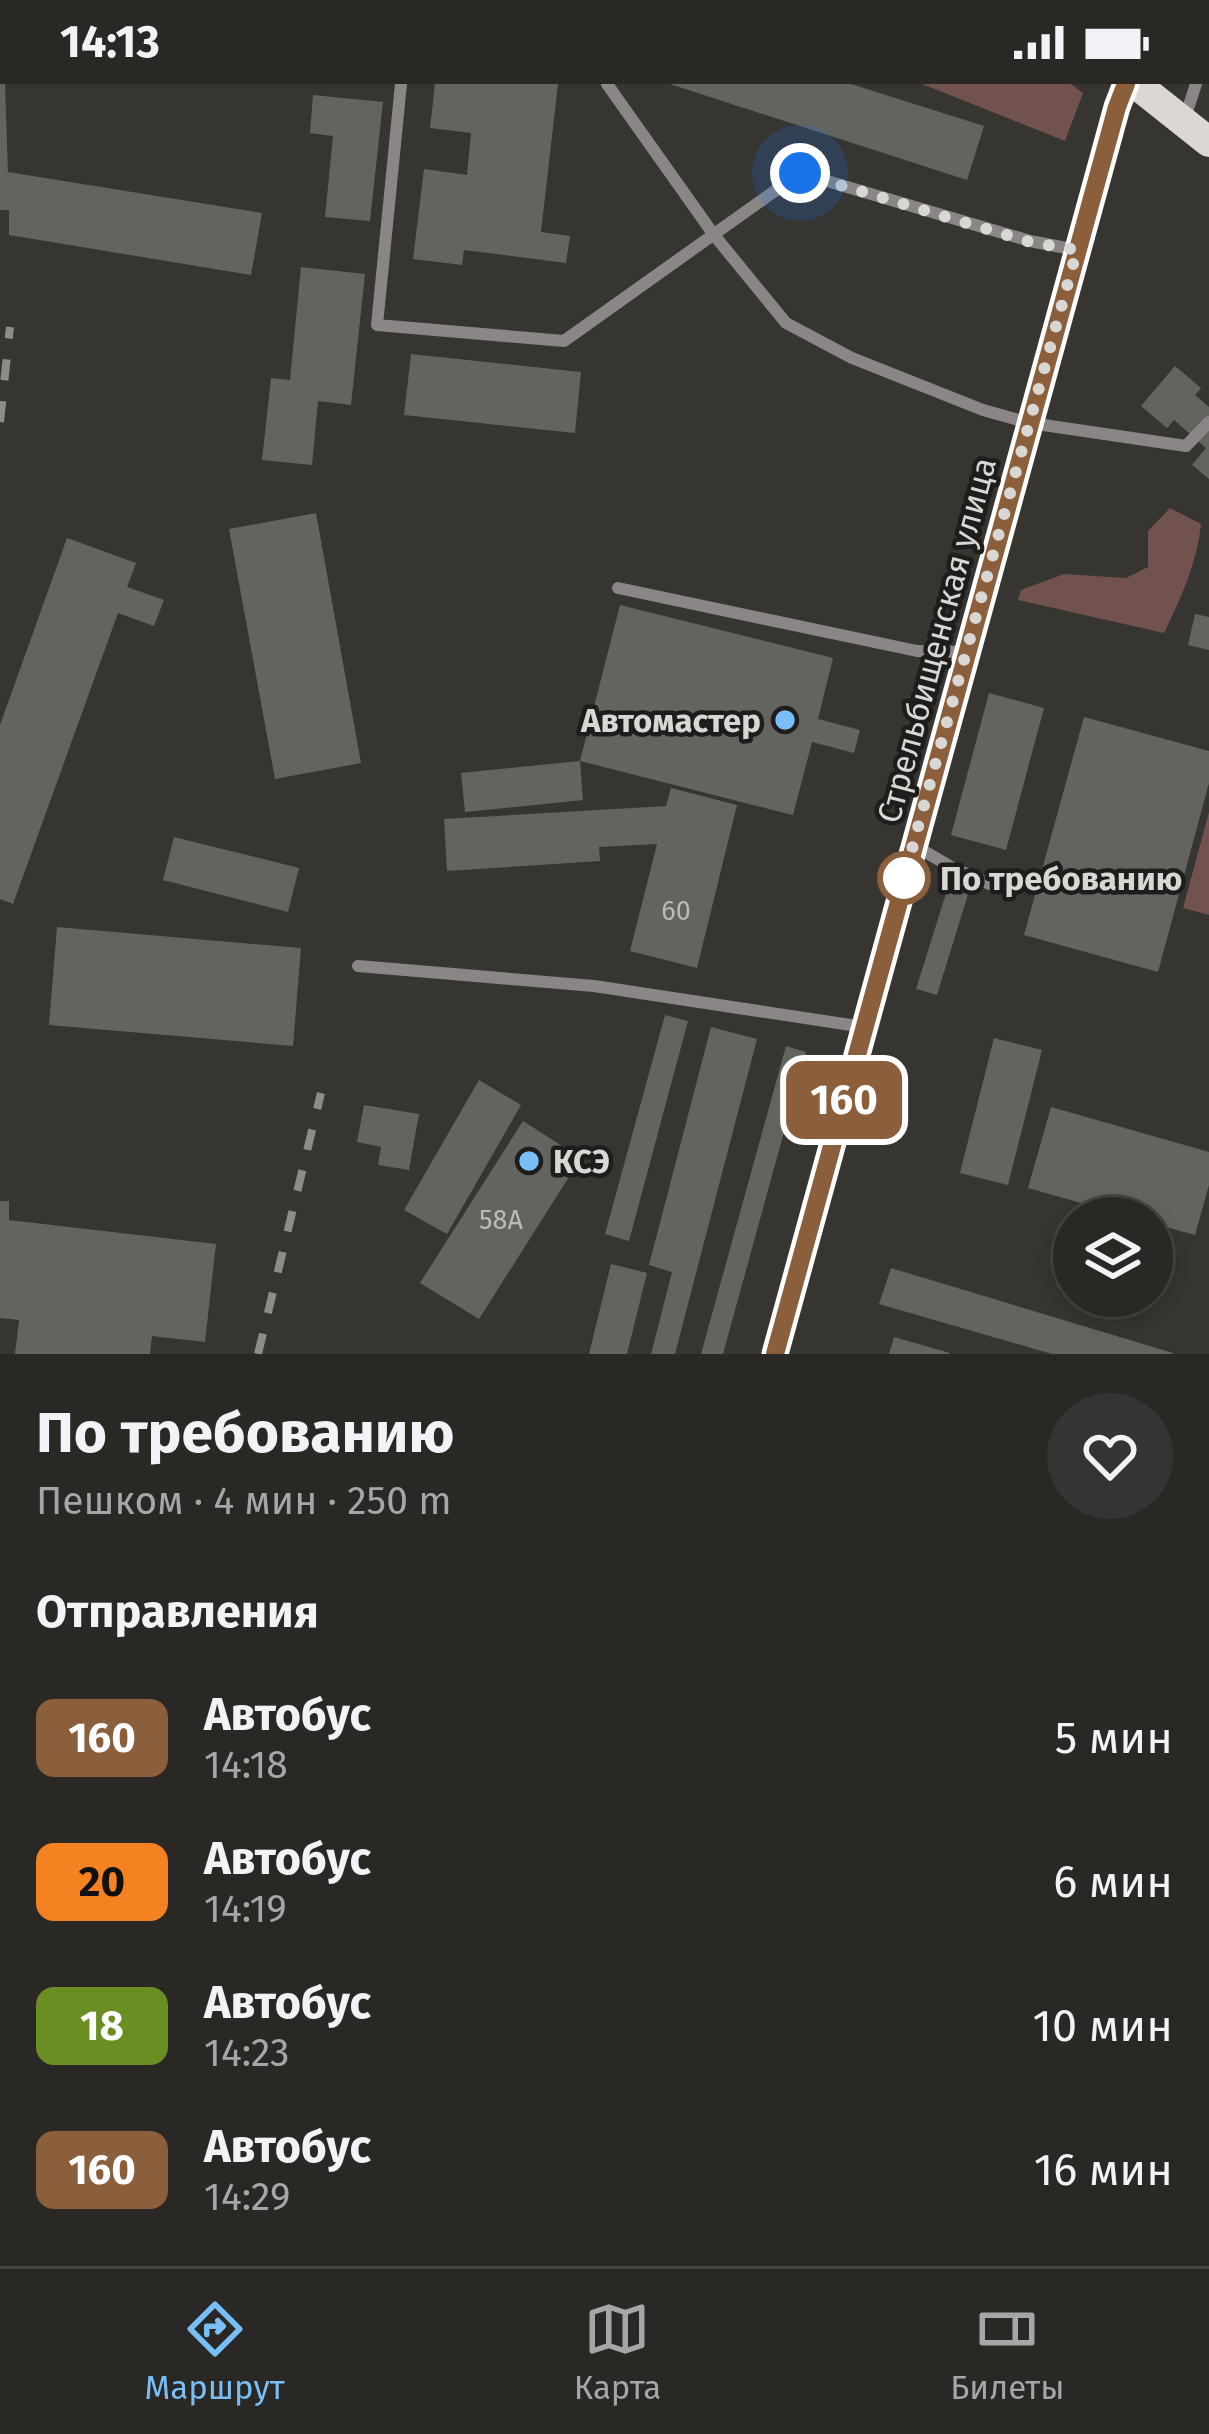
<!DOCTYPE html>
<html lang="ru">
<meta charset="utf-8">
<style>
:root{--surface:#292825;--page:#353432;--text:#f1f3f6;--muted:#a5a6a7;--line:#454442;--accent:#78bff8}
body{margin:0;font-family:"Fira Sans",sans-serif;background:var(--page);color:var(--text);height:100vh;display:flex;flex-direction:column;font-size:45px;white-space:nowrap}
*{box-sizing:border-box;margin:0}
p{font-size:39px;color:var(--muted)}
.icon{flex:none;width:66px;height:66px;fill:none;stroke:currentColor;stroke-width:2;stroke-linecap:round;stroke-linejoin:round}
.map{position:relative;height:1270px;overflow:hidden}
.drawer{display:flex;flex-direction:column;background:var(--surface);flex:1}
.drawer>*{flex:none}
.badge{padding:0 24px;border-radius:18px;font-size:42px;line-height:78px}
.buttons{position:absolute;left:1053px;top:1113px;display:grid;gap:24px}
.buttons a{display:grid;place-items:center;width:120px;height:120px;border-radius:50%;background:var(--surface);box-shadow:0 6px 18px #0003,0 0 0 3px var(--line);font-size:60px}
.you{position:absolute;width:60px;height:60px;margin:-30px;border:9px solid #fff;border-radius:50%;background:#1a73e8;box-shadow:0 0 0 18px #1a73e833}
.map>.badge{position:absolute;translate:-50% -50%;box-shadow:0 0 0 6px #fff}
h2{padding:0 36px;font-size:45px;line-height:108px}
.round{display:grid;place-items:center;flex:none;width:126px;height:126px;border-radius:63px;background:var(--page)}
.head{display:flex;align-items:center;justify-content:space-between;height:204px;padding:0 36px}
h1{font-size:57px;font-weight:700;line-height:90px}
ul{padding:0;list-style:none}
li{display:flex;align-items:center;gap:36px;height:144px;padding:0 36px}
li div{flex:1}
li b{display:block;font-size:45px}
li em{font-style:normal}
li .badge{min-width:132px;font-weight:700;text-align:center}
.status{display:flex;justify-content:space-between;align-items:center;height:84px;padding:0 60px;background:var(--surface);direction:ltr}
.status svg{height:33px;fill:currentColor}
.tabs{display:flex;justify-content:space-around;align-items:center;height:168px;border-top:3px solid var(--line);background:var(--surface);font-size:33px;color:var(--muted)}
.tabs a{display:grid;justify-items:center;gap:6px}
.tabs .selected{color:var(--accent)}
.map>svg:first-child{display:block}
.green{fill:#71524e}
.building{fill:#63645f}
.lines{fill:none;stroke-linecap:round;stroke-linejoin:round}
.lane{stroke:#898685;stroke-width:12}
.secondary{stroke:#b8b4b1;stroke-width:24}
.primary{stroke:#dcd7d3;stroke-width:30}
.rail{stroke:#8d8c89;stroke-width:8;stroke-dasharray:21 21;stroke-linecap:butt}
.line-casing{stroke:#fff;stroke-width:27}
.line{stroke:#8b5e3c;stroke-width:18}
.walk{stroke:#d8d7d4;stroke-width:12;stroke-dasharray:0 21.6}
.poi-dot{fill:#78bff8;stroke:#1e1d1b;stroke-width:4.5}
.stop-dot{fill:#fff;stroke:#8b5e3c;stroke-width:6}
.labels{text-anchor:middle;stroke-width:9;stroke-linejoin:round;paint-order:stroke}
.number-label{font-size:27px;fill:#bbbab7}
.street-label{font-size:33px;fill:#d8d7d4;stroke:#1e1d1b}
.poi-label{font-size:33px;font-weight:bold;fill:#d8d7d4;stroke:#1e1d1b;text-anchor:end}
.stop-label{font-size:33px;font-weight:bold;fill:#d8d7d4;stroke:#1e1d1b;text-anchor:start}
</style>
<div class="status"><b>14:13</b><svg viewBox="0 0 49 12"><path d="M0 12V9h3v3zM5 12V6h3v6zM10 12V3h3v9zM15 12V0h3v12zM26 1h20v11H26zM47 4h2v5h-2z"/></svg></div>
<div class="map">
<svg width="1209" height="1270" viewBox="0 0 1209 1270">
<rect width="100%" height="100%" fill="#373531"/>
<g class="green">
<polygon points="922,0 1071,0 1083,9 1065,57"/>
<path d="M1170,424L1201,440C1197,479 1181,514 1164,549L1018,516L1021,506L1064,490L1126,494L1148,483V447Z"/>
<polygon points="1209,728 1209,831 1183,824"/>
</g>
<g class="building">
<polygon points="0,0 5,0 8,88 262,129 251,191 9,151 9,126 0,126"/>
<polygon points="435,0 558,0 541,148 570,152 566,179 464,166 462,181 413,175 424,85 467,91 471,49 430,44"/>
<polygon points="670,0 851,0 984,42 967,96"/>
<polygon points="313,11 383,18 370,137 325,133 333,52 310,49"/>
<polygon points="301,183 365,190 351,321 318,317 312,381 262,376 271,294 290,296"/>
<polygon points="411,270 581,288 575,349 404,331"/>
<polygon points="1175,282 1201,304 1195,311 1209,323 1209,395 1192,381 1206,364 1174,336 1167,344 1141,322"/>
<polygon points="316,429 361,679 275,695 229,445"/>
<polygon points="67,454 136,479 127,503 164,516 154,542 118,529 13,820 0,815 0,641"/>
<polygon points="620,521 833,574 818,635 860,646 854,669 812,658 793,731 580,677"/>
<polygon points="1195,530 1209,533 1209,566 1188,561"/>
<polygon points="989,609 1044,624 1006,766 951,751"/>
<polygon points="1084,633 1209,667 1209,699 1158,888 1024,851"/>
<polygon points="580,677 583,716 465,728 461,689"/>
<polygon points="671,704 737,721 697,884 630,867 657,760 599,763 600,777 447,787 444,735 666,722"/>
<polygon points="174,753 299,784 288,828 163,796"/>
<polygon points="949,800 969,807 937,911 916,905"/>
<polygon points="57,843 301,864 293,962 49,941"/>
<polygon points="665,931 688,937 629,1157 605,1150"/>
<polygon points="711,943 757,955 675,1270 651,1270 672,1188 649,1181"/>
<polygon points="994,954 1042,966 1008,1101 960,1089"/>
<polygon points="786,962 806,968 723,1270 701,1270"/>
<polygon points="479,996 521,1021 447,1150 404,1126"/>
<polygon points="364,1021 419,1030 409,1086 378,1081 381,1063 357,1058"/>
<polygon points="1051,1023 1209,1068 1209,1101 1195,1151 1152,1139 1152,1134 1134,1134 1028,1104"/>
<polygon points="523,1037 581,1074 479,1235 420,1199"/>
<polygon points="0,1117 9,1117 9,1136 216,1160 205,1258 152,1252 150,1270 15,1270 19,1236 0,1234"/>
<polygon points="611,1180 647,1189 627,1270 589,1270"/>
<polygon points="891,1184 1173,1269 1173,1270 1052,1270 879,1220"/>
<polygon points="894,1253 950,1269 949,1270 889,1270"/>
</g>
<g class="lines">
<g class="lane">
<polyline points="401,0 377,241 564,257 800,89 1030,157 1077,166"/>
<polyline points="607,0 714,151 786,239 852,274 983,326 1030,339 1186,362 1209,338"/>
<polyline points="1184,37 1196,0"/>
<polyline points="618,504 917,567 967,568"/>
<polyline points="915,762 953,784 992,801"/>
<polyline points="358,882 594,902 864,943"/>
</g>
<polyline class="secondary" points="775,1270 1117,23 1126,0"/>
<polyline class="primary" points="1136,0 1209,58"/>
<g class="rail">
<polyline points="0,338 10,243"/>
<polyline points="258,1270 321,1009"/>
</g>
</g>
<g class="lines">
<defs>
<polyline id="line" points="775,1270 1117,23 1126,0"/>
</defs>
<use href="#line" class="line-casing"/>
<use href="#line" class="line"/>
<polyline class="walk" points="800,89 1030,158 1077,166 904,794"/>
</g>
<g class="poi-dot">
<circle cx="785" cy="636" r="12"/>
<circle cx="529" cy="1077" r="12"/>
</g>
<circle class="stop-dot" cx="904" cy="794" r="24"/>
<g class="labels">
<g class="number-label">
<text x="676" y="836">60</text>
<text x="501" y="1145">58А</text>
</g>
<g class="street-label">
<text transform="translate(936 556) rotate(-75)" y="12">Стрельбищенская улица</text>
</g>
<g class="poi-label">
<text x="761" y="648">Автомастер</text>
<text x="553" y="1089" text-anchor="start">КСЭ</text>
</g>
<g class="stop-label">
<text x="940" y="806">По требованию</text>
</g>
</g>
</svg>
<div class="buttons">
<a><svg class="icon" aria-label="layers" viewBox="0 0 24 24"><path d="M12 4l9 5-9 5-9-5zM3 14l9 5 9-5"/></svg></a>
</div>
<div class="you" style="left:800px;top:89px"></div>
<b class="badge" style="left:844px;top:1016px;background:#8b5e3c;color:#fff">160</b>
</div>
<section class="drawer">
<div class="head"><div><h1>По требованию</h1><p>Пешком · 4 мин · 250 m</p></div><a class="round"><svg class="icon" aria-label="heart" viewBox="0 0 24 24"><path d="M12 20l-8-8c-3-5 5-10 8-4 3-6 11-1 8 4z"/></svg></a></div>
<h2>Отправления</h2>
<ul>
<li><span class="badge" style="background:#8b5e3c;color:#fff">160</span><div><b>Автобус</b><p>14:18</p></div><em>5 мин</em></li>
<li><span class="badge" style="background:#f58220;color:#111">20</span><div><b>Автобус</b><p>14:19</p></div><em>6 мин</em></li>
<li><span class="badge" style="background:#6b8e23;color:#fff">18</span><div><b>Автобус</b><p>14:23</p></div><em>10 мин</em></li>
<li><span class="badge" style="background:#8b5e3c;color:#fff">160</span><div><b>Автобус</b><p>14:29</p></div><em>16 мин</em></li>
</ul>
</section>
<nav class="tabs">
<a class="selected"><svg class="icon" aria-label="directions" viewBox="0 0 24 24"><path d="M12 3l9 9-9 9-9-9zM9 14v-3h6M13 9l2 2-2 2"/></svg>Маршрут</a>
<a><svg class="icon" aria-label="map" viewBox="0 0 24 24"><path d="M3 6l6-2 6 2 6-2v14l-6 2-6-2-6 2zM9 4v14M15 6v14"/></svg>Карта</a>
<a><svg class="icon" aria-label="tickets" viewBox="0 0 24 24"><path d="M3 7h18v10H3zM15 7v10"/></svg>Билеты</a>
</nav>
